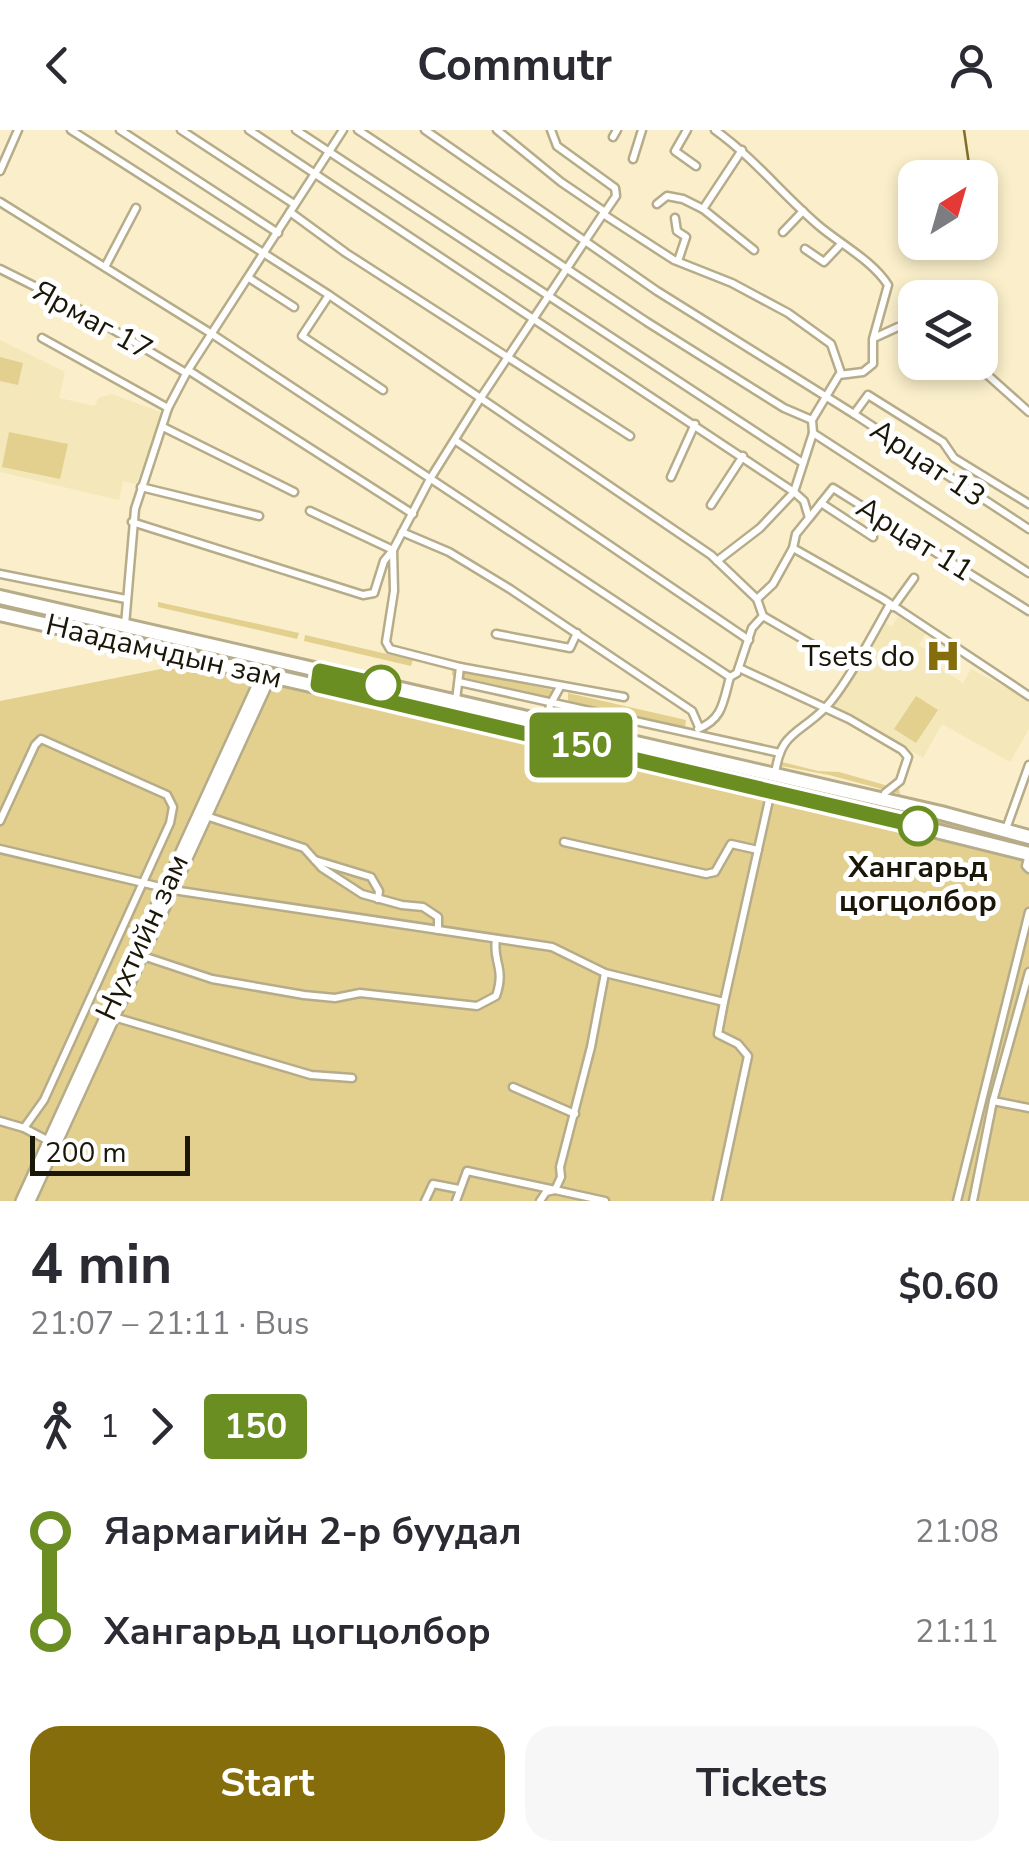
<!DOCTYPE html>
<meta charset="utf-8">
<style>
:root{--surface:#fff;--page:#f7f7f7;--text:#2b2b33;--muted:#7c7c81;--accent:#846d0a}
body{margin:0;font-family:"Nunito Sans",sans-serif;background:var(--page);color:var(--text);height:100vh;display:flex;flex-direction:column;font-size:38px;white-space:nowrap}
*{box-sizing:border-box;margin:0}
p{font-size:32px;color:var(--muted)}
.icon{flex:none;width:55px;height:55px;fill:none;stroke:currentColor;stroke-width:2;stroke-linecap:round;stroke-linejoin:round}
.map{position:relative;height:1071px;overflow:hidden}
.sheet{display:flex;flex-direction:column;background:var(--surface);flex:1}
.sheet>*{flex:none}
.badge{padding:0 20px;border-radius:8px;font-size:35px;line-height:65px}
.needle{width:65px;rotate:37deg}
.buttons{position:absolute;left:898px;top:30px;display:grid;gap:20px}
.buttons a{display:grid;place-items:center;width:100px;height:100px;border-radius:20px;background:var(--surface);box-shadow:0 5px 15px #0003;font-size:50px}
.scale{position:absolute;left:30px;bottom:25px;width:160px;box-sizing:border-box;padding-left:10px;border:5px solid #1a1608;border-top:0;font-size:28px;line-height:35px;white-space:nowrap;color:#1a1608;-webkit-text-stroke:8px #fff;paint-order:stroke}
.map>.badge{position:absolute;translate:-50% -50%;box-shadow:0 0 0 5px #fff}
.legs{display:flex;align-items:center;gap:15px;height:110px;padding:0 30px;font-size:32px}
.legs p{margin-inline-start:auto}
.overview{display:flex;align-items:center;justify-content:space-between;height:170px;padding:0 30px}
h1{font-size:55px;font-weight:700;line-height:75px}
.button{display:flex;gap:20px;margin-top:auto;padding:20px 30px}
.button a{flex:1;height:115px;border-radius:30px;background:var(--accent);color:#fff;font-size:40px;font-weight:700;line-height:115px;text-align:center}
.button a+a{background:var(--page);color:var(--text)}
ul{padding:0 30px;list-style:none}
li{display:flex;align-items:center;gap:35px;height:100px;font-size:38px}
li i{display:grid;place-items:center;width:15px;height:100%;margin:0 12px;background:currentColor}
li i::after{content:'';width:25px;height:25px;margin:-12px;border:8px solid;border-radius:50%;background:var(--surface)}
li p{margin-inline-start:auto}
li:first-child i{background:linear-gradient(#0000 50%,currentColor 0)}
li:last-child i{background:linear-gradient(currentColor 50%,#0000 0)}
header{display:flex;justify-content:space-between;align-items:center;height:130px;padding:0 30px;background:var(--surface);font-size:45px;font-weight:700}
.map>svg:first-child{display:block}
.built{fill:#f4e7ba}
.green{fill:#e3d08e}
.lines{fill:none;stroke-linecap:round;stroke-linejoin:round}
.stream{stroke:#816e28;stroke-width:2.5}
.street-casing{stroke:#b6ac89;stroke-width:11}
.secondary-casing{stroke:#b6ac89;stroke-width:14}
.highway-casing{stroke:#b6ac89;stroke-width:18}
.street{stroke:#fff;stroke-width:6}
.secondary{stroke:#fff;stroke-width:9}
.highway{stroke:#fff;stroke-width:12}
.line-1-casing{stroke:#fff;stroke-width:22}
.line-1{stroke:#6b8e23;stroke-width:15}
.stop-1-dot{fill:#fff;stroke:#6b8e23;stroke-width:5}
.labels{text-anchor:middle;stroke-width:10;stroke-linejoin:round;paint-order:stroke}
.street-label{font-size:30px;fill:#1a1608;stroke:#fff}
.poi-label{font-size:30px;fill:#1a1608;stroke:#fff;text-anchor:end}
.stop-label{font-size:30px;font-weight:bold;fill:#1a1608;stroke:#fff}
</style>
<header><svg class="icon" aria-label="back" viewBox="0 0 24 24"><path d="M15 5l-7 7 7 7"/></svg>Commutr<svg class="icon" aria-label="person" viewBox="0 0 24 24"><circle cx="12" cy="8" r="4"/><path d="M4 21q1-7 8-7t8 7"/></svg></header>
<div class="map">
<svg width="1029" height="1071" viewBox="0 0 1029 1071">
<rect width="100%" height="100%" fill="#faefca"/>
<g class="built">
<polygon points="0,210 65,242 59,268 95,276 98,268 112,264 163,283 136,354 123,351 119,370 0,342"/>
<polygon points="898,486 925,504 919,515 934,525 941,539 963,553 971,539 1029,570 1029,599 1010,632 942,594 923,628 830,577 885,493 892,497"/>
</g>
<g class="green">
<polygon points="0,227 23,233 18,255 0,251"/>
<polygon points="9,302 68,314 60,349 2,337"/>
<polygon points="158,472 299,503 297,509 158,477"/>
<polygon points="54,484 311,543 325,549 394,563 401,569 402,564 433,571 431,576 438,578 441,574 578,605 575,607 480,588 588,613 590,610 672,626 671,632 1029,725 1029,1071 0,1071 0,571 211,529 52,490"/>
<polygon points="305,505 413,530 411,536 304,511"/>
<polygon points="452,537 552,560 551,567 452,545"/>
<polygon points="568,563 686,590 685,598 568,571"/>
<polygon points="916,566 938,580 916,613 894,599"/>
<polygon points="685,629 849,668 848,670 843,671 683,635"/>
<polygon points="782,632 818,641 839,642 899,659 900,664 829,645 781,636"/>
<polygon points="899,678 1029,713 1029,719 898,684"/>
</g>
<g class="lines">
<polyline class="stream" points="964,0 971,48"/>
<defs>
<g id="street">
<polyline points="71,0 329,165 711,425 757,469 763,486 851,537"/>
<polyline points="120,0 278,103"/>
<polyline points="181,0 294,74"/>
<polyline points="249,0 794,362 760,398 717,431"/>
<polyline points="296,0 803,333"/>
<polyline points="358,0 647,192 784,278 812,290"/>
<polyline points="425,0 657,161 854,284 1029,399"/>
<polyline points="497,0 561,52 605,82 603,84 674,130 732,153 788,183 831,214 841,243"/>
<polyline points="551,0 557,16 615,58 616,66 605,82"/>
<polyline points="687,0 675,21 696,36"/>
<path d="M715,0C754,28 782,64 818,95C840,114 872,130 888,155L873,209V234L863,242L839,245L812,290L813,303L794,362L804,371L809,388L796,404L793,418L883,469L1029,566"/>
<polyline points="613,7 617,0"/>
<polyline points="633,29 642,0"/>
<polyline points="0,41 18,0"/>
<polyline points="0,72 212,204 730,547"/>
<polyline points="657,74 667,66 683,69 703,79 742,20"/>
<polyline points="703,79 754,120"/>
<polyline points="290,82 346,123 630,306"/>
<polyline points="603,84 480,269 430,349 393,420 394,461 386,512 390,519 460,537 624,567"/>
<polyline points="675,88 677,101 686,107 678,131"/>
<polyline points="783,102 803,81"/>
<polyline points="805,119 824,132 841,114"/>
<polyline points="105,137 136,78"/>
<polyline points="0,139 70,174 186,243"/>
<polyline points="249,148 294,177"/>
<polyline points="329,165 302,206 383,260"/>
<polyline points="42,208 168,278"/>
<polyline points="874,208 898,197 915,200"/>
<polyline points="973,232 1029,282"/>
<polyline points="188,240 413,384"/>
<polyline points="854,284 868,265 943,312 954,328 1029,374"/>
<polyline points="163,297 294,362"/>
<polyline points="813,303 1029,443"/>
<polyline points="456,311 749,510"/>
<polyline points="671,347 695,294"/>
<polyline points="141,357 259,386"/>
<polyline points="821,373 873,407"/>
<polyline points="711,375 743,326"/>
<polyline points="810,387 833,358 1029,481"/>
<polyline points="132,392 363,465 374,463 384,431 393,420 310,381"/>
<polyline points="402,402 449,422 510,459 692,581 699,597"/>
<polyline points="0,444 126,469"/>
<polyline points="757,469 773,454 793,418"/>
<polyline points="893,477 914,448"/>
<polyline points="125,495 135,379 168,278 188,240 343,0"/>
<polyline points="496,504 570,518 577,503"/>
<polyline points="739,538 849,589 902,620 908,627 900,651 885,663"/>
<polyline points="459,552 780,623"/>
<polyline points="456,570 460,537"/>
<polyline points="547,593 550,575 560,557"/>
<path d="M698,599C723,589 723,572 730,547L737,543L752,498L763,486"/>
<path d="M775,645C780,601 800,604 825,578C846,556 873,504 889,476"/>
<polyline points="206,686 304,718 322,738 362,764 402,775 423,777 438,787 438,800"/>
<polyline points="0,691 35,615 41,609 167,665 173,677 170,693 44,970 24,998 0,991"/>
<polyline points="1006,699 1029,635"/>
<polyline points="564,712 706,744 715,742 731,714 758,720"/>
<polyline points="0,719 173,760 552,817 605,843 724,872 771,661"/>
<polyline points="1029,724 1026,736 1029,739"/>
<polyline points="315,730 371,747 379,761 378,769"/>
<path d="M143,826L212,849L304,865L335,868L360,863L477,876L496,866C506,837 492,832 496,809"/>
<polyline points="114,887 311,945 352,948"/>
<polyline points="513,957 575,984"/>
<polyline points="993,971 1029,978"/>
<polyline points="24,998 49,1011"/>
<polyline points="425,1071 433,1054 459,1059"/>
<polyline points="456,1071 467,1041 555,1060 561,1047 560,1037 591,917 605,843"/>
<polyline points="540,1071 546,1062 555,1060 605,1071"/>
<polyline points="717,1071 748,926 738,914 718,904 724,872"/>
<polyline points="957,1071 1029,782"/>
<polyline points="973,1071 993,971 1029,842"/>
</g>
<g id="secondary">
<polyline points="21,1071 263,543"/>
<polyline points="30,1071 271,545"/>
</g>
<g id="highway">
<polyline points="0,467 941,683 1029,707"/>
<polyline points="0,484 771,660 1029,724"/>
</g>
</defs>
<use href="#street" class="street-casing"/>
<use href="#secondary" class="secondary-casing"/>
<use href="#highway" class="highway-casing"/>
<use href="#street" class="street"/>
<use href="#secondary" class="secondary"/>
<use href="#highway" class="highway"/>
</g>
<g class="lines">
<defs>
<polyline id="line-1" points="381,555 320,541 318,555 918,696"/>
</defs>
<use href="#line-1" class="line-1-casing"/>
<use href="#line-1" class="line-1"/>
</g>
<defs>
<symbol id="hospital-bare" viewBox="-9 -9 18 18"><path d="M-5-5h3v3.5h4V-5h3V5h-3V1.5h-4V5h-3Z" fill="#846d0a" stroke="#fff" stroke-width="2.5" paint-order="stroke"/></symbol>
</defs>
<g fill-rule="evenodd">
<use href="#hospital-bare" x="918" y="501" width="50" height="50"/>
</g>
<g class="stop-1-dot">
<circle cx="381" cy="555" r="18"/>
<circle cx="918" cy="696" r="18"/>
</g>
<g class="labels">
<g class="street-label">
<text transform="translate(93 190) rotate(29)" y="10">Ярмаг 17</text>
<text transform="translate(928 333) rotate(34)" y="10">Арцат 13</text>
<text transform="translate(915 409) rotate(32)" y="10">Арцат 11</text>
<text transform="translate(164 521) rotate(13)" y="10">Наадамчдын зам</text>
<text transform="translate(142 807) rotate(-65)" y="10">Нүхтийн зам</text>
</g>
<g class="poi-label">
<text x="915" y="536">Tsets do</text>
</g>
<g class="stop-label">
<text x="918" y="747">Хангарьд<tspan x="918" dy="34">цогцолбор</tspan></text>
</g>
</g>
</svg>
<div class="buttons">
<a><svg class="needle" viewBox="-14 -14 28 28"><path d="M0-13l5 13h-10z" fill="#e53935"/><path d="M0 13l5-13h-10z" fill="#7c7c81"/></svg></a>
<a><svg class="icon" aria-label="layers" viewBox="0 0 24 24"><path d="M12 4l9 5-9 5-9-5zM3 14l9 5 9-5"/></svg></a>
</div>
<div class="scale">200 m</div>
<b class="badge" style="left:581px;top:615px;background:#6b8e23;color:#fff">150</b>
</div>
<section class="sheet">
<div class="overview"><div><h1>4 min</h1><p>21:07 – 21:11 · Bus</p></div><b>$0.60</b></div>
<div class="legs"><svg class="icon" aria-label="walk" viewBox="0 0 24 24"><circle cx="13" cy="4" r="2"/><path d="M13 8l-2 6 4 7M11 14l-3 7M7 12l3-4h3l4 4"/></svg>1<svg class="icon" aria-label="forward" viewBox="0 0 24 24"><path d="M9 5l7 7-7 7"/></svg><b class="badge" style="background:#6b8e23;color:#fff">150</b></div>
<ul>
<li><i style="color:#6b8e23"></i><b>Яармагийн 2-р буудал</b><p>21:08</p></li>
<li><i style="color:#6b8e23"></i><b>Хангарьд цогцолбор</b><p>21:11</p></li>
</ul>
<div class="button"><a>Start</a><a>Tickets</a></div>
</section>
